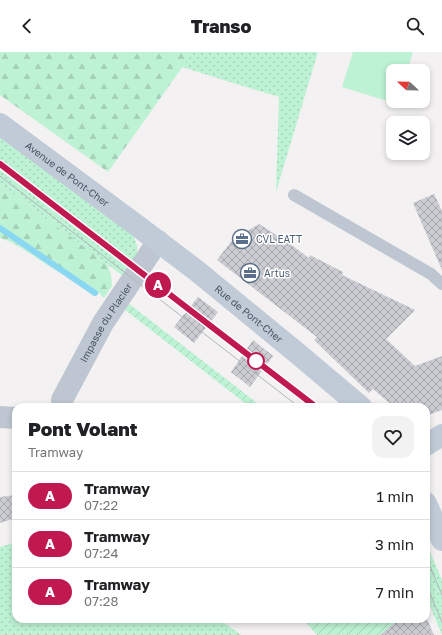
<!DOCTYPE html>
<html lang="fr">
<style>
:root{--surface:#fff;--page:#f2f2f2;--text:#202124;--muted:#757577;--line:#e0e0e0}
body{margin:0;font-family:"Golos Text",sans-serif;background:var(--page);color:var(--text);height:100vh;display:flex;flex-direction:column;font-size:15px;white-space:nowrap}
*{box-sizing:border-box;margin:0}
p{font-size:13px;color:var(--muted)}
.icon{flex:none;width:22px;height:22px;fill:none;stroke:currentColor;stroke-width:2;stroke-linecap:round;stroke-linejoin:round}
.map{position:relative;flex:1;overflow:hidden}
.side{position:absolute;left:12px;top:351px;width:418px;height:220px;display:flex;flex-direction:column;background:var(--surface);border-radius:12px;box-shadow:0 2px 6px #0003}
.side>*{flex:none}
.badge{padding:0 8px;border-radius:13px;font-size:14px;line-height:26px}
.needle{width:26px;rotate:292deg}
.fabs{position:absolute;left:386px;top:12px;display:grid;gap:8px}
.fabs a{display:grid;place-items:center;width:44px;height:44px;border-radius:8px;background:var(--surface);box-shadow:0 2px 6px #0003;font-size:20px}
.map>.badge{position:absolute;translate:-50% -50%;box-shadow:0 0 0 2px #fff}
.round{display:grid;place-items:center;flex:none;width:42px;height:42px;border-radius:12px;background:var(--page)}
.overview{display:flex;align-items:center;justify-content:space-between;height:68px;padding:0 16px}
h1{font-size:19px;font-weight:800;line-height:30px}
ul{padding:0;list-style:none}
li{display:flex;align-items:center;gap:12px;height:48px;padding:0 16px;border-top:1px solid var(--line)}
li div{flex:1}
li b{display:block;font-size:15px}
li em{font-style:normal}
li .badge{min-width:44px;font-weight:700;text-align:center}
header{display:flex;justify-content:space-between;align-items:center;height:52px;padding:0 16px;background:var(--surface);font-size:18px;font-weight:800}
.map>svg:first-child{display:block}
.grass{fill:url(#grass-dots)}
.forest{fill:url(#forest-firs)}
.park{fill:#bef2d4}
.garden{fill:url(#garden-furrows)}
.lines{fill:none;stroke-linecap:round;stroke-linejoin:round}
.stream{stroke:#89d7f1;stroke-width:6}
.building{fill:url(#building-cross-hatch)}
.lane{stroke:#bec7d1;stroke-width:12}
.street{stroke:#bec7d1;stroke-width:22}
.secondary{stroke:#c1cbd8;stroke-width:22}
.tram{stroke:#b3b6bb;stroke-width:1}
.line-casing{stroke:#fff;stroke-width:9}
.line{stroke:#bf1950;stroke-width:6}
.stop-dot{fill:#fff;stroke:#bf1950;stroke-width:2}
.labels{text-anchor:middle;stroke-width:3;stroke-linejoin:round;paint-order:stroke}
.street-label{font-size:10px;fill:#475360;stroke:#fff}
.service-label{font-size:10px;fill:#4e5e75;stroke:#fff;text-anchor:start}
</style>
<header><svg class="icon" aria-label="back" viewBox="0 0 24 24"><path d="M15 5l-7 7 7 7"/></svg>Transo<svg class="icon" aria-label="search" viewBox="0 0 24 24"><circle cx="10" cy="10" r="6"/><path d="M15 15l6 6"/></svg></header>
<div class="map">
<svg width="442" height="583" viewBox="0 0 442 583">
<defs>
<pattern id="grass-dots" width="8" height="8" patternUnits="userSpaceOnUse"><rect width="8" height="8" fill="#bef2d4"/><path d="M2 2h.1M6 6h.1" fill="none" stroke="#a5d1b9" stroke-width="1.8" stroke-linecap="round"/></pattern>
<pattern id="forest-firs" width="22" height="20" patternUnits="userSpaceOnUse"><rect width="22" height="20" fill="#bef2d4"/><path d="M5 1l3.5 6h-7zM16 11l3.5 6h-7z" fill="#a5d1b9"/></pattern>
<pattern id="garden-furrows" width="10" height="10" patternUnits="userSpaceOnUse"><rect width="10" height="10" fill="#bef2d4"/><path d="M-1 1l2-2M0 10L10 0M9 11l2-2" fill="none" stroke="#a5d1b9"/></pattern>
<pattern id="building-cross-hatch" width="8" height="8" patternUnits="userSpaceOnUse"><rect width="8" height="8" fill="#cbcdd3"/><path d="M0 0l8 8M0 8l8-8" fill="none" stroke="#a7a9af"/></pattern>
</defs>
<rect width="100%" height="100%" fill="#f3f1f1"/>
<g class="grass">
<polygon points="193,0 318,0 276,140 279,45 182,15"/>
<polygon points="0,85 133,183 137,193 137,201 123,224 0,132"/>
<polygon points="16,490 16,567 219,567 241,583 0,583 0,495"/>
<polygon points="426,490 442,528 442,583 426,544"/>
</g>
<g class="forest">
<polygon points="0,0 193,0 108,120 0,43"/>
<path d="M0,132L107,212L111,222L112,234L104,246C91,230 71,226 54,217C36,207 20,192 0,186Z"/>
</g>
<polygon class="park" points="353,0 413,0 407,19 393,19 393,49 398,49 397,52 342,35"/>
<g class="garden">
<polygon points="128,251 257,351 254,355 250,355 124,257"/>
<polygon points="303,567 400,567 380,583 317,583"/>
</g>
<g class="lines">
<polyline class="stream" points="0,176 95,241"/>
</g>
<g class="building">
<polygon points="434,142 442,159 442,218 413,151"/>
<polygon points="259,172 286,189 309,206 310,203 343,220 342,223 415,258 386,287 415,314 442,304 442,358 426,364 426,355 394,355 373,337 369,341 314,288 317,285 217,208 233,187"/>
<polygon points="198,245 218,260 194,291 174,275"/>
<polygon points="253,288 273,304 250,335 231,320"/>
<polygon points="16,443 16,466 0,471 0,445"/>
<polygon points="400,567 427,567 434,583 380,583"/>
</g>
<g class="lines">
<polyline class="lane" points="294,143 431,222 442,232"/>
<g class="street">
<path id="s1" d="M62,355V348L103,271L158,189"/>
<polyline points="0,365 16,366"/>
</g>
<g class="secondary">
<path id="s2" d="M0,72L135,172L197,219L297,301L361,355"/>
<polyline points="426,393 442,383"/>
<polyline points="426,451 442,488"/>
</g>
<g class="tram">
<polyline points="0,112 316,355"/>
<polyline points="0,124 299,355"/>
<polyline points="426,505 442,543"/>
<polyline points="426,532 442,570"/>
</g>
</g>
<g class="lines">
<defs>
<polyline id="line" points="0,112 316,355"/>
</defs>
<use href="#line" class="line-casing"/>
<use href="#line" class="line"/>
</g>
<defs>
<symbol id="office-ring" viewBox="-11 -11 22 22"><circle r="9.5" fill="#fff" stroke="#5c6f8a" stroke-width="1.5"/><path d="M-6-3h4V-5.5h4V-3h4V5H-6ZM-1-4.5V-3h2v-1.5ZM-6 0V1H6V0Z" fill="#5c6f8a"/></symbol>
</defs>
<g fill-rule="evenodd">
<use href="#office-ring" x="231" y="176" width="22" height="22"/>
<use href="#office-ring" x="239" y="210" width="22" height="22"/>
</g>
<circle class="stop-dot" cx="256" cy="309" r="8"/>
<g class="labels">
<g class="street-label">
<text dy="4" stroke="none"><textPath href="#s2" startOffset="84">Avenue de Pont-Cher</textPath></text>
<text dy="4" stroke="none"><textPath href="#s2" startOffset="313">Rue de Pont-Cher</textPath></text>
<text dy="4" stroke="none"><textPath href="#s1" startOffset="96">Impasse du Placier</textPath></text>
</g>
<g class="service-label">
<text x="256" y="191">CVL EATT</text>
<text x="264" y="225">Artus</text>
</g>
</g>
</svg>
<div class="fabs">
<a><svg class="needle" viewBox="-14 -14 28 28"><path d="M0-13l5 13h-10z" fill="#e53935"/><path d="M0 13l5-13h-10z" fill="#757577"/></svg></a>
<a><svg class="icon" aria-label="layers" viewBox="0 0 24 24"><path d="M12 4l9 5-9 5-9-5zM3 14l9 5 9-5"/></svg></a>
</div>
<b class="badge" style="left:158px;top:233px;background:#bf1950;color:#fff">A</b>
<section class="side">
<div class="overview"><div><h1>Pont Volant</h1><p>Tramway</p></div><a class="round"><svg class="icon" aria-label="heart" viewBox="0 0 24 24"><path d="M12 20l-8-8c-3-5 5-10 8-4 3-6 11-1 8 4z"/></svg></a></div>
<ul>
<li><span class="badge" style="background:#bf1950;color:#fff">A</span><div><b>Tramway</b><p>07:22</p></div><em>1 min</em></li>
<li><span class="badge" style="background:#bf1950;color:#fff">A</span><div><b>Tramway</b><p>07:24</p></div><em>3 min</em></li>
<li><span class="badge" style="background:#bf1950;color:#fff">A</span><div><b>Tramway</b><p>07:28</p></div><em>7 min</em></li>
</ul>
</section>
</div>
